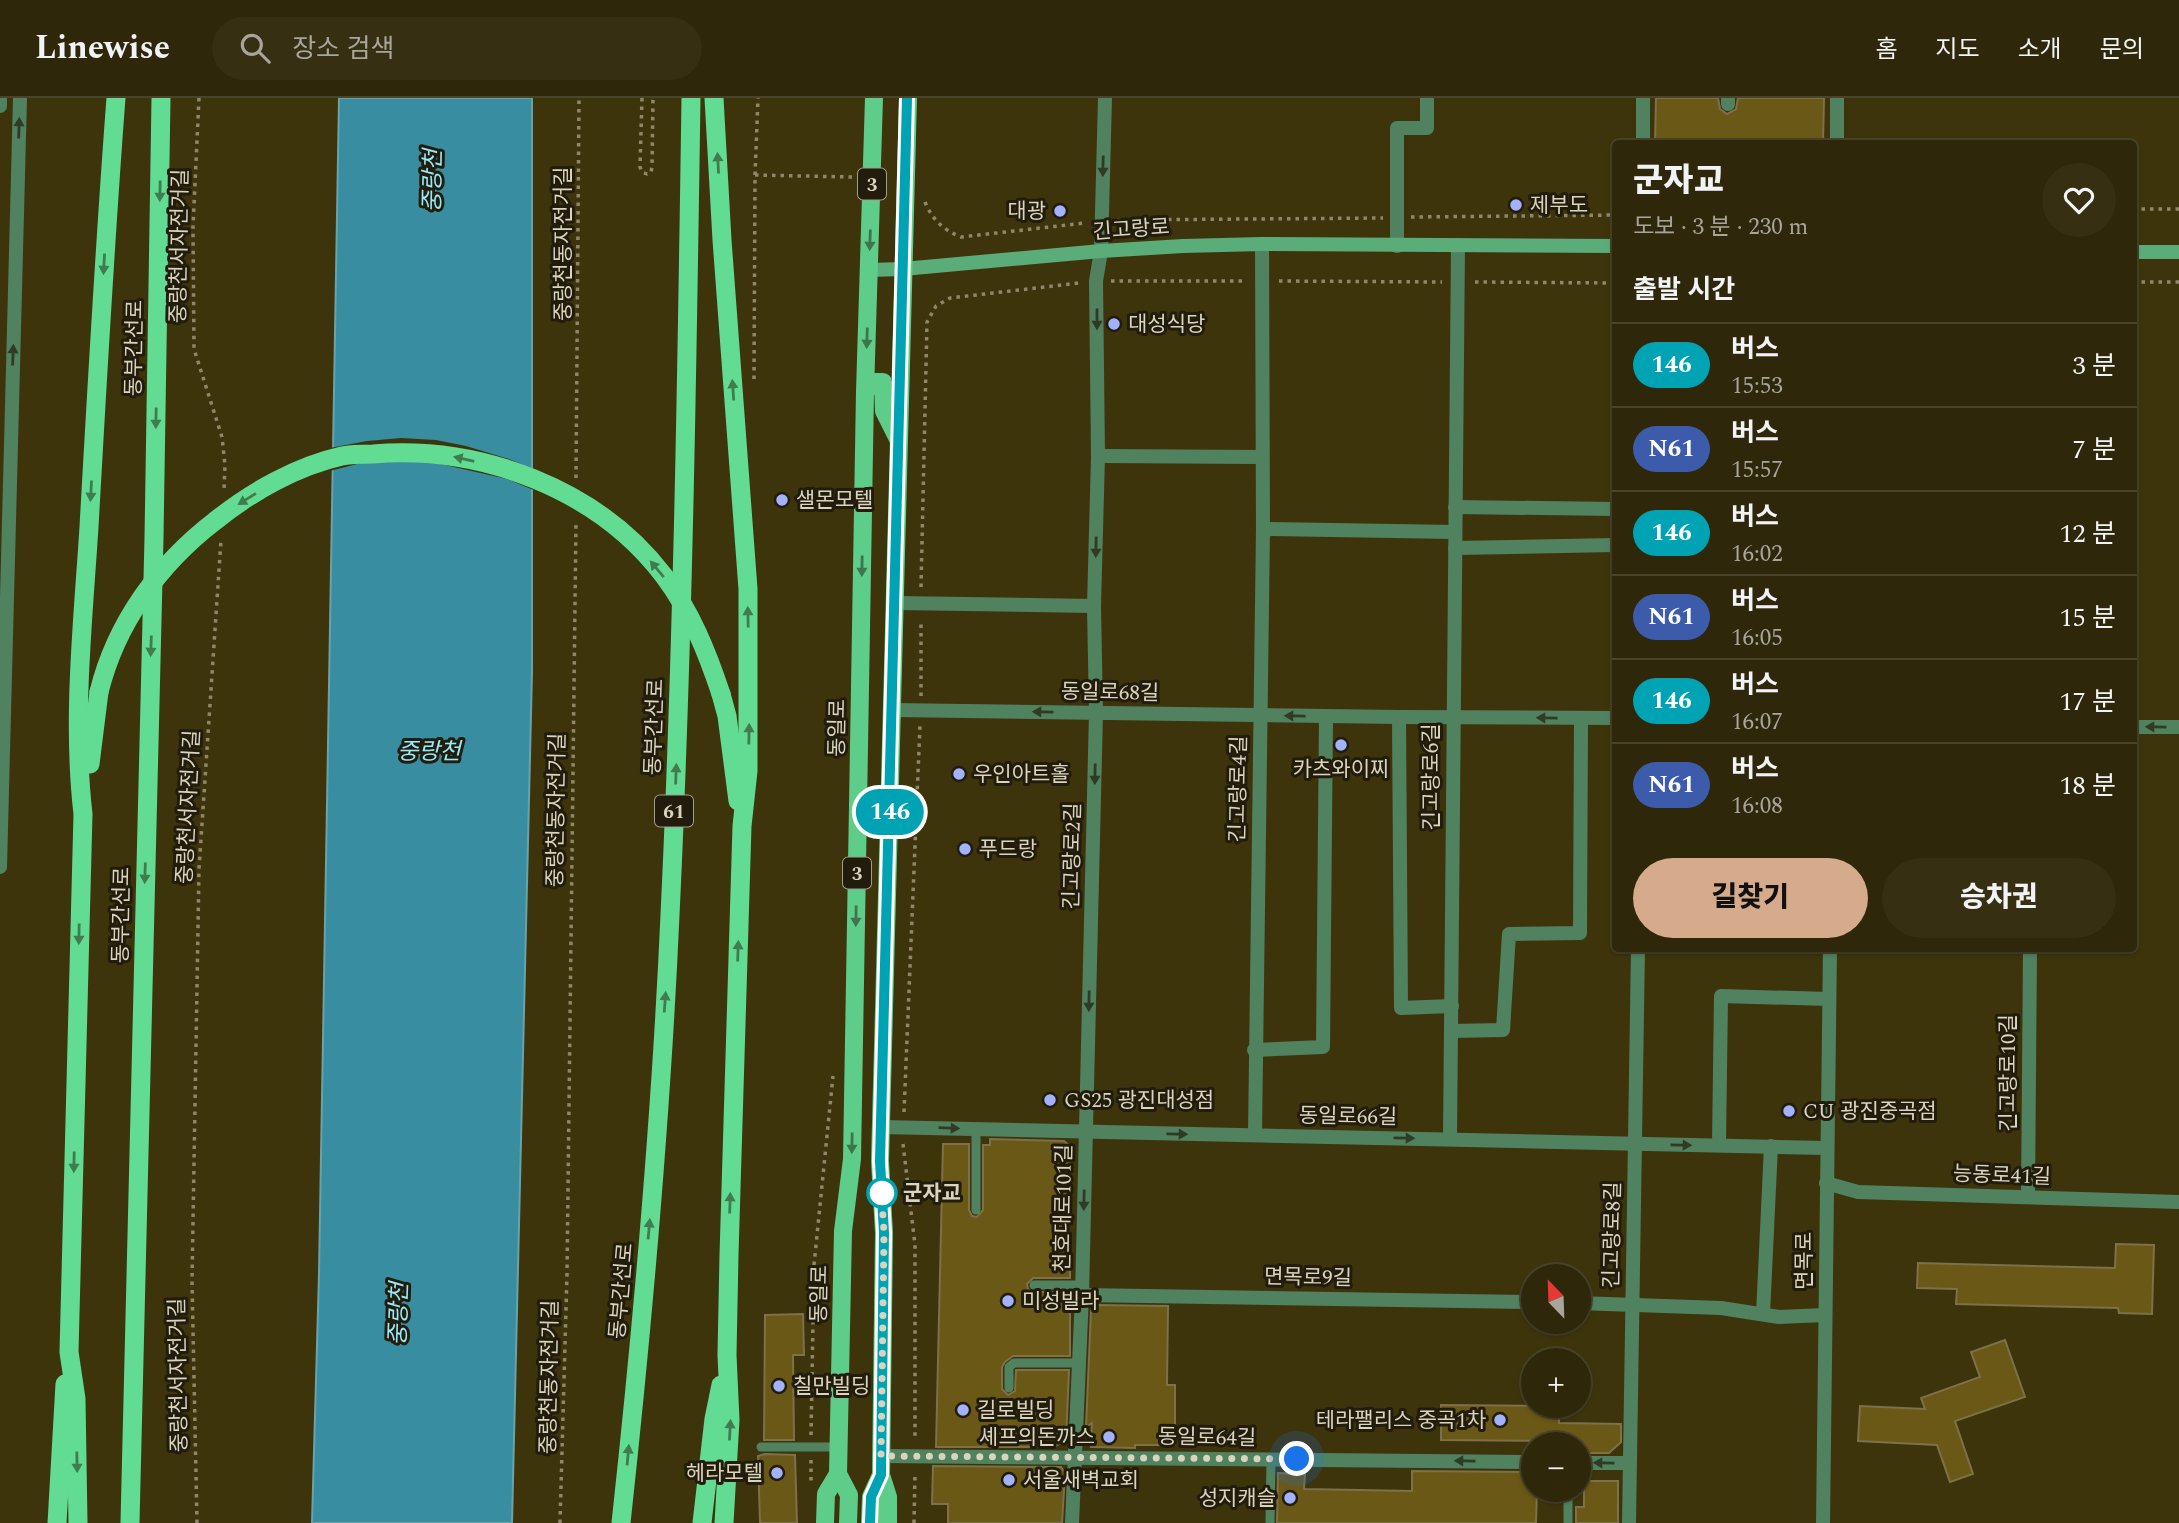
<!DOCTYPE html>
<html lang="ko">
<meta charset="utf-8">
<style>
:root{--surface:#2e2709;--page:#362f12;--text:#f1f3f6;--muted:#a7a59c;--line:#49442a;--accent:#d6ab8b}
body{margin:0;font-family:Spectral,"Noto Sans KR",serif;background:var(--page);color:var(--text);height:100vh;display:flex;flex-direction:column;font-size:26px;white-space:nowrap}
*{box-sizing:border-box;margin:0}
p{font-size:23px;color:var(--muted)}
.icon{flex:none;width:38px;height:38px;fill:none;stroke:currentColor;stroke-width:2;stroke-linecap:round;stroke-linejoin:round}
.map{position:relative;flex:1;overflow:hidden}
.sheet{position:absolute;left:1612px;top:42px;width:525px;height:812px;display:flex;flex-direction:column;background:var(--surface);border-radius:7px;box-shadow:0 2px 5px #0004,0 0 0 2px var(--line)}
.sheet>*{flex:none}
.badge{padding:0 14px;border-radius:23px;font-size:24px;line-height:46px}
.needle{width:46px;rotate:337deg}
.controls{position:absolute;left:1521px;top:1166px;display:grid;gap:14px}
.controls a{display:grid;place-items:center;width:70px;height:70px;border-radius:50%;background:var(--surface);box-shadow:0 2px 5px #0004,0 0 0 2px var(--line);font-size:35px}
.you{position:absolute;width:35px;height:35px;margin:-18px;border:5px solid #fff;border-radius:50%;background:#1a73e8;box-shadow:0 0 0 10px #1a73e833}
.map>.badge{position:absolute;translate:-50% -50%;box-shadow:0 0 0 4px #fff}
h2{padding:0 21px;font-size:26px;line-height:63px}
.round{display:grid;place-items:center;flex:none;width:74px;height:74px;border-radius:37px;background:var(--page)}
.overview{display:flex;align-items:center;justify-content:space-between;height:119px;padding:0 21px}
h1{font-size:33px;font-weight:800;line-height:52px}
.cta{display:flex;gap:14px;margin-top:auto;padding:14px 21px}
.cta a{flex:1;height:80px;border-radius:42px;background:var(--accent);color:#111;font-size:28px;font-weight:800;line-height:80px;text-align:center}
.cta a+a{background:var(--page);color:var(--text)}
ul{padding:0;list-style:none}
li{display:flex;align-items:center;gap:21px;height:84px;padding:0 21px;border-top:2px solid var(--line)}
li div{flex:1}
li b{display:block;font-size:26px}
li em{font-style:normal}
li .badge{min-width:77px;font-weight:700;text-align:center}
header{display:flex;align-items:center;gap:42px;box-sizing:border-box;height:98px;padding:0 35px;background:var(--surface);border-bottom:2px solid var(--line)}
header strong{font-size:33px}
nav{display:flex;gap:38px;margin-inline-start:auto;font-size:24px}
.search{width:490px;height:63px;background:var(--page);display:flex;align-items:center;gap:18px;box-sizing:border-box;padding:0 24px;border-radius:38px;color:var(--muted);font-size:26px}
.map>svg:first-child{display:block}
.water{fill:#388ea0;stroke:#69a3a9;stroke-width:2}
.pier{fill:#3e340c}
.building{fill:#695816;stroke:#7c714a;stroke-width:2}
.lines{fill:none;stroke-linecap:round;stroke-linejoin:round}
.path{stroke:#8f8769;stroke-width:3.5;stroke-dasharray:3.5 5;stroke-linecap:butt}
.service{stroke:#508260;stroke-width:9}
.minor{stroke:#508260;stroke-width:14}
.tertiary{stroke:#508260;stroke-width:14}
.secondary{stroke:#5aad78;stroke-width:14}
.primary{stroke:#5fcd8a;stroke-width:18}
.trunk{stroke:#61dc92;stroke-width:19}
.trunk-bridge{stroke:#61dc92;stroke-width:19}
.oneway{fill:#2f3b25}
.oneway2{fill:#417c4f}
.oneway3{fill:#40744b}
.line-casing{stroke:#fff;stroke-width:16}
.line{stroke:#00a3b4;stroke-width:10}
.walk{stroke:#dad4bf;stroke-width:7;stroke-dasharray:0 12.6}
.poi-dot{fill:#a2b2fd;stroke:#211c0c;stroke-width:2.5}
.stop-dot{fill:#fff;stroke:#00a3b4;stroke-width:3.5}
.labels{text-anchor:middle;stroke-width:6;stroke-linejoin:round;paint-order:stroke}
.shield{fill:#211c0c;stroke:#a29d89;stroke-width:2}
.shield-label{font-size:19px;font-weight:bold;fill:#dad4bf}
.poi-label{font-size:21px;fill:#dad4bf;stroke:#211c0c;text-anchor:start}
.street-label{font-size:21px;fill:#dad4bf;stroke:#211c0c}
.stop-label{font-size:21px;font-weight:bold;fill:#dad4bf;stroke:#211c0c;text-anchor:start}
.water-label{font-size:23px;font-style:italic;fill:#99e9fc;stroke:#211c0c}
</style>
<header>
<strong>Linewise</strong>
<div class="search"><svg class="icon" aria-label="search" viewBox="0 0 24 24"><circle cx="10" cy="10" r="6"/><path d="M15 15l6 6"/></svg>장소 검색</div>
<nav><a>홈</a><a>지도</a><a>소개</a><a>문의</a></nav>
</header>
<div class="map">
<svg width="2179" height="1425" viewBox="0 0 2179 1425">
<rect width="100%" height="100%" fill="#3e340c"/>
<polygon class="water" points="339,0 532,0 532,573 512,1425 312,1425 319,1176"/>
<polygon class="pier" points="401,340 436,342 466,348 509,361 536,372 536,393 507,381 436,365 402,362 361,365 330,373 330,350 367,343"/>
<g class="building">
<polygon points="1656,0 1718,0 1720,11 1727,16 1736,11 1738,0 1824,0 1823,46 1795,46 1795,43 1743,42 1743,46 1655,46"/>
<polygon points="990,1041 1064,1043 1071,1049 1069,1109 1067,1109 1067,1154 1070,1154 1070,1180 1033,1180 1027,1186 1028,1191 1033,1194 1070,1194 1070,1258 1013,1258 1005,1264 1002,1269 1002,1291 1008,1297 1015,1293 1016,1272 1069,1272 1066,1342 1054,1349 936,1349 943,1046 969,1046 969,1112 972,1118 977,1119 983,1112 983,1047 990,1047"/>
<polygon points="2116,1146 2154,1147 2152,1216 2119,1215 2118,1210 1956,1206 1957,1191 1917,1190 1918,1165 2115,1170"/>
<polygon points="1097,1207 1168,1208 1167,1287 1175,1287 1175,1347 1135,1347 1135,1350 1091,1349 1092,1325 1086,1329 1091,1213"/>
<polygon points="803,1216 804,1257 793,1257 794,1342 764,1342 765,1217"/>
<polygon points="2005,1242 2025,1299 1955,1323 1973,1376 1950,1384 1937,1347 1858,1343 1860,1308 1925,1311 1921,1300 1980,1279 1971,1254"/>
<polygon points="1441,1307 1559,1308 1559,1325 1621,1326 1621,1344 1609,1355 1578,1355 1578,1346 1571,1346 1571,1343 1441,1342"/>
<polygon points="765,1356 795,1357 797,1425 760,1425 758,1358"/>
<polygon points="933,1368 1061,1369 1065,1375 1062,1425 948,1425 948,1406 932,1406"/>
<polygon points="1412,1373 1533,1374 1533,1391 1537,1391 1536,1425 1277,1425 1278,1375 1305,1376 1304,1391 1412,1393"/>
<polygon points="1584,1383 1618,1383 1618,1425 1576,1425 1576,1409 1584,1409"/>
</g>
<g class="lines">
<g class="path">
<polyline points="199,0 193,129 194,251 222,339 225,367 224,392"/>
<polyline points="642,0 640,69 642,74 647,76 651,74 652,69 653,0"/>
<polyline points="755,77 852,79"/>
<path d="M925,104C932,121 943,132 961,139L1085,125"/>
<polyline points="2133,111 2179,111"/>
<polyline points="1411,119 1615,117"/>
<polyline points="1117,122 1383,120"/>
<polyline points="1111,183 1246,183"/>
<polyline points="1279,183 1442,184"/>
<polyline points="1475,184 1615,185"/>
<polyline points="2133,184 2179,184"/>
<polyline points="754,281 755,77 758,0"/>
<polyline points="576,380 579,0"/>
<polyline points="921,489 927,224 936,208 950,200 1079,185"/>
<polyline points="921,598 921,522"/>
<polyline points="904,1014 920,627"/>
<polyline points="903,1046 915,1147 915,1342"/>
<polyline points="811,1337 814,1167 833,978"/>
<polyline points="811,1362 811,1383"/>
<polyline points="197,1425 192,1183 199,771 221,442"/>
<polyline points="560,1425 567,1176 576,423"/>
<polyline points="914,1425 915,1375"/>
</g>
<g class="service">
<polyline points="976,1030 976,1112"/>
<polyline points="1034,1187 1082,1187"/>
<polyline points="1009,1290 1009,1269 1014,1265 1078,1265"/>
<polyline points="761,1349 838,1349"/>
<polyline points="1270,1425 1271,1361"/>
<polyline points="1568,1425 1568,1391"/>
</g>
<g class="minor">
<polyline points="1728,6 1728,0"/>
<polyline points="1643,46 1643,0"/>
<polyline points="1397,148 1397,30 1427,30 1427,0"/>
<polyline points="1098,358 1261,359"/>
<polyline points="1455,409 1615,411"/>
<polyline points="1263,431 1455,434"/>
<polyline points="1455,450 1615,447"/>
<polyline points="896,505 1094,508"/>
<polyline points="893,612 1399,619 1615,620"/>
<polyline points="1399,619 1401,910 1452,908"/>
<polyline points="2133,629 2179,629"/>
<polyline points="1451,933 1503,932 1509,836 1580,835 1581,621"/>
<polyline points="1254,952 1323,949 1326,618"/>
<polyline points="881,1029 1826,1050"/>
<polyline points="1255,1037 1263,431 1262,146"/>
<polyline points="1450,1041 1458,147"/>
<polyline points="1719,1047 1721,898 1829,901"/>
<polyline points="1826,1085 1858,1094 2179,1104"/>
<polyline points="2028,1099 2030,850"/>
<polyline points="1082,1197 1533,1204"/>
<polyline points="1578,1205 1721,1210 1779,1219 1825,1217"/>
<polyline points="1763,1216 1771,1048"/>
<polyline points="881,1358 1533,1364"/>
<polyline points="1578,1365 1629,1365"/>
<polyline points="1072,1425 1082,1197 1096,615 1094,508 1098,358 1096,183 1101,153 1105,0"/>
<polyline points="1629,1425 1638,850"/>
</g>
<g class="tertiary">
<polyline points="0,8 0,0"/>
<polyline points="1837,46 1837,0"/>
<polyline points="0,769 20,0"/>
<polyline points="1823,1425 1830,850"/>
</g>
<g class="secondary">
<polyline points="2133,154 2179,154"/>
<polyline points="868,172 903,171 1101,153 1183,148 1262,146 1615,148"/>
</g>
<g class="primary">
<polyline points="865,294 873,284 883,284 884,313 898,341"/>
<polyline points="881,1377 888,1399 888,1425"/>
<polyline points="825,1425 826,1396 838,1376"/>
<polyline points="848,1425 849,1397 838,1376 843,1133 852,1061 865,294 874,0"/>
<polyline points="870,1425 871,1399 881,1377 884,1135 880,1063 908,0"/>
</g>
<g class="trunk">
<polyline points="714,0 722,142 748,491 748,673 742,728 729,1157 727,1257 730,1322 724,1425"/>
<polyline points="721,596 727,618 738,703"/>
<polyline points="90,666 99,594"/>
<polyline points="57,1425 65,1286"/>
<path d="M78,1425L76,1301L69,1254L83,716C72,621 83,524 89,429C97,286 105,143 116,0"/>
<polyline points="130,1425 154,440 161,0"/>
<path d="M621,1425C643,1223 661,1020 670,817C683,545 687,272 691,0"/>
<polyline points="702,1425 714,1321 721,1287"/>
</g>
<path class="trunk-bridge" d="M99,594C116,525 159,466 215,423C251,394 297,368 342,358C352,356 363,356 373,356C481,347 598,391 664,478C691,514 707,554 721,596"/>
</g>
<defs><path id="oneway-solid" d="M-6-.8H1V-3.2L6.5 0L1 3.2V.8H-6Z" transform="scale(1.75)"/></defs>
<g class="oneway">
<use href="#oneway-solid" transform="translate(19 30) rotate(-88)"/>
<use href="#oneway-solid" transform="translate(1103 68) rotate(91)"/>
<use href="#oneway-solid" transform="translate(1097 221) rotate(90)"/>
<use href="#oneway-solid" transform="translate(13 257) rotate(-88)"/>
<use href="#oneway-solid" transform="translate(1096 449) rotate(91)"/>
<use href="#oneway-solid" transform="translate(1043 614) rotate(-179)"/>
<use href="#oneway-solid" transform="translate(1295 618) rotate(-179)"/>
<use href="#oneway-solid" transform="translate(1547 620) rotate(-179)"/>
<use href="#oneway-solid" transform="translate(2156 629) rotate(-179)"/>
<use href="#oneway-solid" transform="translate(1095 676) rotate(91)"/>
<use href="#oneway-solid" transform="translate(1089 903) rotate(91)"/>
<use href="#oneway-solid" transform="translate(949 1030) rotate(2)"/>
<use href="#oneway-solid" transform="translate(1177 1036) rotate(1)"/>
<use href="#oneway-solid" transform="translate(1404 1040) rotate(1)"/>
<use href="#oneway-solid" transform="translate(1681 1047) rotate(1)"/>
<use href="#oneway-solid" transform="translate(1084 1102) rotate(91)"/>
<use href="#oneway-solid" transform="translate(1465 1363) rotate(-179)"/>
<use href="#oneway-solid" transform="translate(1604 1365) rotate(-179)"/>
</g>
<g class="oneway2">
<use href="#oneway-solid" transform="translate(718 65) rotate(-93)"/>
<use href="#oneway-solid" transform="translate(160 93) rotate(91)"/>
<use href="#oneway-solid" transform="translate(104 166) rotate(93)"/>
<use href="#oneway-solid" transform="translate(733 292) rotate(-94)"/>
<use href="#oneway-solid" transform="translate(156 320) rotate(91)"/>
<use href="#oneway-solid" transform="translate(464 361) rotate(-167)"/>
<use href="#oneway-solid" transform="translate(91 393) rotate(93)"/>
<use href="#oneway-solid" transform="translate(247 401) rotate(148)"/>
<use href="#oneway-solid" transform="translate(657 471) rotate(-130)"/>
<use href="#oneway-solid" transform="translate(748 519) rotate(-91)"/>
<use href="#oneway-solid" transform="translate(151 548) rotate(92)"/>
<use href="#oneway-solid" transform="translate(749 636) rotate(-89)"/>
<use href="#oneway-solid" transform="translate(676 676) rotate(-88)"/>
<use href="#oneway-solid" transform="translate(145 775) rotate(92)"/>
<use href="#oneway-solid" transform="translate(79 836) rotate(91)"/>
<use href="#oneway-solid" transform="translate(738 853) rotate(-88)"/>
<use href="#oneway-solid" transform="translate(665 904) rotate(-86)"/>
<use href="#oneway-solid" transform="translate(74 1064) rotate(91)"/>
<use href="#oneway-solid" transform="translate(730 1105) rotate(-88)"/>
<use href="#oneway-solid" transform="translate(649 1131) rotate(-85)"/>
<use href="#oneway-solid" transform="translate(730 1332) rotate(-87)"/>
<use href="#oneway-solid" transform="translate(628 1357) rotate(-85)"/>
<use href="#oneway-solid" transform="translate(77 1364) rotate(89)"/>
</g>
<g class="oneway3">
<use href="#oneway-solid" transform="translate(870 142) rotate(92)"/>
<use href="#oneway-solid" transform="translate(867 240) rotate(92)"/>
<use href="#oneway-solid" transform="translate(862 468) rotate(91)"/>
<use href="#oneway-solid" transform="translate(856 818) rotate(91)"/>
<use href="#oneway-solid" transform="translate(852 1045) rotate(91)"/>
</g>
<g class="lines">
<defs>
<polyline id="line" points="870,1425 871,1399 881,1377 884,1135 880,1063 907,0"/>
</defs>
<use href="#line" class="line-casing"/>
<use href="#line" class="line"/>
<polyline class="walk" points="882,1095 881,1087 884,1135 881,1358 1297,1361"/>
</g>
<g class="poi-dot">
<circle cx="1516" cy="107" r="7"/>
<circle cx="1060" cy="113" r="7"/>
<circle cx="1114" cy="226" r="7"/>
<circle cx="782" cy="402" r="7"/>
<circle cx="1341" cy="647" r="7"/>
<circle cx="959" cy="676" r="7"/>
<circle cx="965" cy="751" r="7"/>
<circle cx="1050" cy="1002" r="7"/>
<circle cx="1789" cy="1013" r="7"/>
<circle cx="1008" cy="1203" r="7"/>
<circle cx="779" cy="1288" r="7"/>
<circle cx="963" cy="1312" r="7"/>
<circle cx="1500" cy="1322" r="7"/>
<circle cx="1109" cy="1339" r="7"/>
<circle cx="777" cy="1375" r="7"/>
<circle cx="1009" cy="1382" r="7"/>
<circle cx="1290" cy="1400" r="7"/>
</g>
<circle class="stop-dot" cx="882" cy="1095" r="14"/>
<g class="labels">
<g class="shield">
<rect x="858" y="70.5" width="28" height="31" rx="5"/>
<rect x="655" y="697.5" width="38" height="31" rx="5"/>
<rect x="843" y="759.5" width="28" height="31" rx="5"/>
</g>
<g class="shield-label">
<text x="872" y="93">3</text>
<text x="674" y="720">61</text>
<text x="857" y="782">3</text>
</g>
<g class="poi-label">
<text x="1530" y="114">제부도</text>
<text x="1046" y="120" text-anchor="end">대광</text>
<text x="1128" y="233">대성식당</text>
<text x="796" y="409">샐몬모텔</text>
<text x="1341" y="678" text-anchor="middle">카츠와이찌</text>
<text x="973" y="683">우인아트홀</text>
<text x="979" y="758">푸드랑</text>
<text x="1064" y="1009">GS25 광진대성점</text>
<text x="1803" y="1020">CU 광진중곡점</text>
<text x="1022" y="1210">미성빌라</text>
<text x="793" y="1295">칠만빌딩</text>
<text x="977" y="1319">길로빌딩</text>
<text x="1486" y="1329" text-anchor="end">테라팰리스 중곡1차</text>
<text x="1095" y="1346" text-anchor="end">셰프의돈까스</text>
<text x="763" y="1382" text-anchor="end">헤라모텔</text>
<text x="1023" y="1389">서울새벽교회</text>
<text x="1276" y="1407" text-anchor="end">성지캐슬</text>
</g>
<g class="street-label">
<text transform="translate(1131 131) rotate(-4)" y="7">긴고랑로</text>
<text transform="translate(563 146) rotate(-90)" y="7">중랑천동자전거길</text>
<text transform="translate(179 148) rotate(-89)" y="7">중랑천서자전거길</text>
<text transform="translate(134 250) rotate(-89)" y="7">동부간선로</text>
<text transform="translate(1110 594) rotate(1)" y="7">동일로68길</text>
<text transform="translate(654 629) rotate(-88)" y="7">동부간선로</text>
<text transform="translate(837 630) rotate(-89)" y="7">동일로</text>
<text transform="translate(1431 679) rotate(-90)" y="7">긴고랑로6길</text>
<text transform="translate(1238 691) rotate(-89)" y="7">긴고랑로4길</text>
<text transform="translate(188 709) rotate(-87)" y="7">중랑천서자전거길</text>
<text transform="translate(556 712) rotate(-89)" y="7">중랑천동자전거길</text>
<text transform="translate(1072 758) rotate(-89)" y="7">긴고랑로2길</text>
<text transform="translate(121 817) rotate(-89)" y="7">동부간선로</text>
<text transform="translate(2008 975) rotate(-90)" y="7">긴고랑로10길</text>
<text transform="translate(1348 1018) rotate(1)" y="7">동일로66길</text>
<text transform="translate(2002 1077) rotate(2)" y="7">능동로41길</text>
<text transform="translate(1063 1110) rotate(-89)" y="7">천호대로101길</text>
<text transform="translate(1612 1137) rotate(-89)" y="7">긴고랑로8길</text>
<text transform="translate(1804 1163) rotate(-90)" y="7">면목로</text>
<text transform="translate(1308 1179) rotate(1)" y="7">면목로9길</text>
<text transform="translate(621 1193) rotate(-85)" y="7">동부간선로</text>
<text transform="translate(819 1196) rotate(-89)" y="7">동일로</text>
<text transform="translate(178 1277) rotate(-91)" y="7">중랑천서자전거길</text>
<text transform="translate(549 1279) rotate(-89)" y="7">중랑천동자전거길</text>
<text transform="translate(1207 1339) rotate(1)" y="7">동일로64길</text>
</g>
<g class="stop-label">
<text x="903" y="1102">군자교</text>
</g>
<g class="water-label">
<text transform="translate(432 83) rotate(-89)" y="8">중랑천</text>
<text x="429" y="661">중랑천</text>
<text transform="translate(398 1216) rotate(-88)" y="8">중랑천</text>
</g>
</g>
</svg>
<div class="controls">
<a><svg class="needle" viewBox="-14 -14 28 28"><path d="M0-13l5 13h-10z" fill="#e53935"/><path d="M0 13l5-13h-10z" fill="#a7a59c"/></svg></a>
<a>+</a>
<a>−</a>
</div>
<div class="you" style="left:1297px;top:1361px"></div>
<b class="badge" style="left:890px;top:714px;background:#00a3b4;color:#fff">146</b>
<section class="sheet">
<div class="overview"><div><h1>군자교</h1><p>도보 · 3 분 · 230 m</p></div><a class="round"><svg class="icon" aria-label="heart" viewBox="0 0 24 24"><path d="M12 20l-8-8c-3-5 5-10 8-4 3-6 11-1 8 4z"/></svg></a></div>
<h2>출발 시간</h2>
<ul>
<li><span class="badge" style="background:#00a3b4;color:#fff">146</span><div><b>버스</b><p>15:53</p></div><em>3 분</em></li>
<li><span class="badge" style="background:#3d5bab;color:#fff">N61</span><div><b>버스</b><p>15:57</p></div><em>7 분</em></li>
<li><span class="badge" style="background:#00a3b4;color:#fff">146</span><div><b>버스</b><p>16:02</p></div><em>12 분</em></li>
<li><span class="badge" style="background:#3d5bab;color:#fff">N61</span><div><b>버스</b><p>16:05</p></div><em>15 분</em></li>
<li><span class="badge" style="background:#00a3b4;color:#fff">146</span><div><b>버스</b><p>16:07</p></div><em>17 분</em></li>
<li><span class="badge" style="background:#3d5bab;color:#fff">N61</span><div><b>버스</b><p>16:08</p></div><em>18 분</em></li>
</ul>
<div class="cta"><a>길찾기</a><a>승차권</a></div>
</section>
</div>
